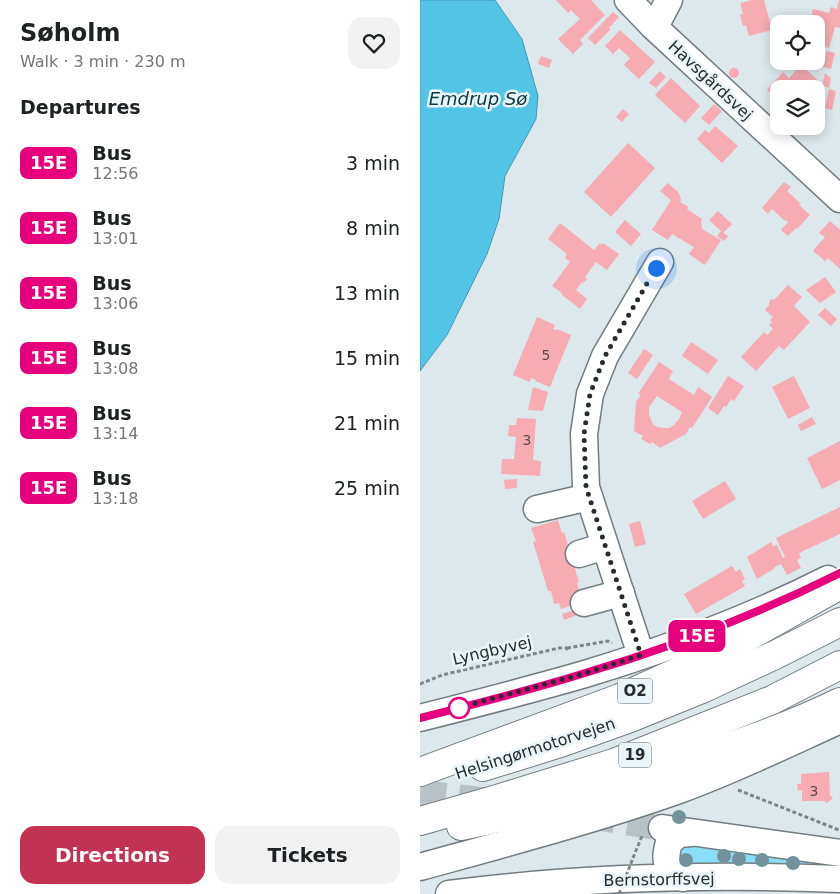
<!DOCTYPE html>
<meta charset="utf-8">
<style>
:root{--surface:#fff;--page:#f2f2f2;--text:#202124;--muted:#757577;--accent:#c23252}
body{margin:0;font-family:"DejaVu Sans",sans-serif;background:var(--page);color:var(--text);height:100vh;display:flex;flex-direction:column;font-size:19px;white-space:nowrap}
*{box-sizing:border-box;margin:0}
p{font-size:16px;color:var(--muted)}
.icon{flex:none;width:28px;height:28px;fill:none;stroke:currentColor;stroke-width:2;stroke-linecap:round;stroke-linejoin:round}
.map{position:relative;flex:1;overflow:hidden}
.details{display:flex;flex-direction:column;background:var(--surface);width:420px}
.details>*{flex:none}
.badge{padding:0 10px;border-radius:8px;font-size:18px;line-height:32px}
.tools{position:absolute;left:350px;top:15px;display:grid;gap:10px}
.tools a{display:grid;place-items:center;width:55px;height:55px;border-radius:10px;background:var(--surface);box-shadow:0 2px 12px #0003;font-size:25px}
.you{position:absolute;width:25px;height:25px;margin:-12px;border:4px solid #fff;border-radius:50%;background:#1a73e8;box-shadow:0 0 0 8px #1a73e833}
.map>.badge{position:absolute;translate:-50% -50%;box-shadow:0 0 0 2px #fff}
h2{padding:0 20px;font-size:19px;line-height:45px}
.round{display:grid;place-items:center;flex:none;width:52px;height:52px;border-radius:15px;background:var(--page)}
.overview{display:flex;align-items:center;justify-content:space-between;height:85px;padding:0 20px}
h1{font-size:24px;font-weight:700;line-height:38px}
.cta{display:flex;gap:10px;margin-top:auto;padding:10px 20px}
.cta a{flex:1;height:58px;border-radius:15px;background:var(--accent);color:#fff;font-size:20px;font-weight:700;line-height:58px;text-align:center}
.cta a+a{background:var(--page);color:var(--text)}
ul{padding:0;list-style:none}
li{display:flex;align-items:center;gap:15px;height:65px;padding:0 20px}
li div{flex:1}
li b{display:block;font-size:19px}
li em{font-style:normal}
li .badge{min-width:55px;font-weight:700;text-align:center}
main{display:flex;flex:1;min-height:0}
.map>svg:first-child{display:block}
.green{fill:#8adef8}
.water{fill:#52c5e6;stroke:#4597af}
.building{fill:#f7abb3;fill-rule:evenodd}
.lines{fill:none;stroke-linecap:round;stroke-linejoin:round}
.minor-tunnel{stroke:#b8c2c6;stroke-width:26;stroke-dasharray:26 13;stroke-linecap:butt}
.minor-casing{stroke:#727d80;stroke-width:29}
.highway-casing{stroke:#727d80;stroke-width:30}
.path{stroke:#7d8588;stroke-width:3;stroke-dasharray:4 2.5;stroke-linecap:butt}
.minor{stroke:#fff;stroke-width:26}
.highway{stroke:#fff;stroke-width:28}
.path-bridge{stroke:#7d8588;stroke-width:3;stroke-dasharray:4 2.5;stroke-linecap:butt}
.tree{fill:#72929c}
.line-casing{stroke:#fff;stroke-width:11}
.line{stroke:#e6007e;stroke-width:8}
.walk{stroke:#282c2e;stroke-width:5;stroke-dasharray:0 9}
.stop-dot{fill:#fff;stroke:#e6007e;stroke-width:2.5}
.labels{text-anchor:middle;stroke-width:5;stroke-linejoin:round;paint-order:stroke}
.number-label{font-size:14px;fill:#5c4c4f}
.shield{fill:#e9f5f9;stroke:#62686b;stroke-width:1}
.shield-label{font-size:15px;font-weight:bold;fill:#282c2e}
.street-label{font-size:16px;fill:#282c2e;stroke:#e9f5f9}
.water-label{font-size:18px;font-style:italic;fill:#033a48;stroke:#e9f5f9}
</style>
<main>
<section class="details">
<div class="overview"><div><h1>Søholm</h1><p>Walk · 3 min · 230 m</p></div><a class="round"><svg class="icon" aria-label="heart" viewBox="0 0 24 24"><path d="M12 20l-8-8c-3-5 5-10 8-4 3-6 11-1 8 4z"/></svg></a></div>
<h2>Departures</h2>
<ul>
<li><span class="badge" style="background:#e6007e;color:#fff">15E</span><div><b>Bus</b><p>12:56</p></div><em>3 min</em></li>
<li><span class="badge" style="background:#e6007e;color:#fff">15E</span><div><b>Bus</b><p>13:01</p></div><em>8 min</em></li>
<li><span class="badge" style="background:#e6007e;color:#fff">15E</span><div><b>Bus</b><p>13:06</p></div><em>13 min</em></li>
<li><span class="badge" style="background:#e6007e;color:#fff">15E</span><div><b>Bus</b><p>13:08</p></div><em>15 min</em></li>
<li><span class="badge" style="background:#e6007e;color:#fff">15E</span><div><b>Bus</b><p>13:14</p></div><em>21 min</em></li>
<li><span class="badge" style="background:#e6007e;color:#fff">15E</span><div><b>Bus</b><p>13:18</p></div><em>25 min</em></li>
</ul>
<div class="cta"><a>Directions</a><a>Tickets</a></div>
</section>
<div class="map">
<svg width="420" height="894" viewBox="0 0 420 894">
<rect width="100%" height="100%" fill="#dce8ec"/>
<polygon class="green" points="269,843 420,864 420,868 264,866 260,863 258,851"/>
<polygon class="water" points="0,0 75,0 102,39 118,96 116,119 85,176 79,219 67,254 27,335 0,371"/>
<g class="building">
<polygon points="136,0 171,0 185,15 160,40 163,44 153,54 138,39 160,19 151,10 148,13"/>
<polygon points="332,0 344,0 352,30 329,36 326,25 323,26 320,15 323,14 320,3"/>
<polygon points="419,0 420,0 420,28 415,27 409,48 396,45 396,24 390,22 393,9 409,13 411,7 417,9"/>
<polygon points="193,12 199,17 189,28 191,29 175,45 168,38"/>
<polygon points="200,30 235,62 219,79 204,65 210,58 199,48 193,54 185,46"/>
<polygon points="407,51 415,53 411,69 403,67"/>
<polygon points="121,56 132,60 129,68 118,64"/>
<polygon points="381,65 402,84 397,89 359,89 359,101 347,90 363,72 369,78"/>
<circle cx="314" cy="73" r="5"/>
<polygon points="240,71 246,77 236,88 229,83"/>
<polygon points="405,73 411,78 409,88 402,86"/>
<polygon points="251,78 280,106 265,123 235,95"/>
<polygon points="409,89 416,91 412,110 405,108"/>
<polygon points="294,104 302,111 289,125 281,118"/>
<polygon points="396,108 404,109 400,126 396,125"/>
<polygon points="203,109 209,114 202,122 196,117"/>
<polygon points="295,126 318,146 302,163 277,139 285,130 289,133"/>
<polygon points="208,143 235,168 191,217 164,192"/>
<polygon points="364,182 371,187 367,191 381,204 379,205 390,215 377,229 376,228 368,236 361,230 368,222 366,220 365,221 352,209 348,214 342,208"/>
<polygon points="248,183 259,193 261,200 260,202 269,207 267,209 282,219 281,222 282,229 301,240 285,265 269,254 274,247 252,234 248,240 232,230 251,200 240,191"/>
<polygon points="298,211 312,224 303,233 308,236 304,241 297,236 301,231 289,220"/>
<polygon points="205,220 221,234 211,246 195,232"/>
<polygon points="410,221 420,230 420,269 408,258 405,261 393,251 405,237 399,233"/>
<polygon points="140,223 174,250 180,243 182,245 183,243 199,254 187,270 176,262 165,277 167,279 163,283 162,282 156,290 167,299 160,309 141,294 142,293 132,286 150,262 145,258 147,254 128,239"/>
<polygon points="405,277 416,292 400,303 386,290"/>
<polygon points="368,285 382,297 374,306 390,322 364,350 359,346 336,371 321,357 344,332 347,335 353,329 349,325 352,322 350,320 353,317 345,310 349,305 349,302 351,299 354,300"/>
<polygon points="405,308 417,319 411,326 398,315"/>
<polygon points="117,317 135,325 133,329 136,330 137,329 151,335 130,387 115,381 116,380 111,378 110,382 93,375"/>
<polygon points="271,342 298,360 288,374 262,356"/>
<polygon points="224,349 233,355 217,379 208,373"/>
<path d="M239,362L253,371L249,379L274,395L278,387L292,397L272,428L270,427L266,434L240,448L232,442L230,444L221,439L223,436L214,431L216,402L221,395L218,394ZM237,396L262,412L259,419L254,425L249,428H243L237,427L233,424L229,415V407Z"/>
<polygon points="308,376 324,386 314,401 311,399 306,407 304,406 298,415 288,408"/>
<polygon points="374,376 390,408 368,419 352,387"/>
<polygon points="113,387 128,392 123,411 108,410"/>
<polygon points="392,417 396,424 381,431 378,425"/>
<polygon points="97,418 116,419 113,460 121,461 120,476 81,474 82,459 94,459 96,437 88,436 89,425 96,425"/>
<polygon points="420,441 420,480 402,489 387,458"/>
<polygon points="97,479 97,488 85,489 84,480"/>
<polygon points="305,481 316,499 283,519 272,501"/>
<polygon points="420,507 420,534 379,553 381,558 377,560 381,568 367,575 361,564 354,567 355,568 337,579 327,557 351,542 353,546 357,545 363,558 365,557 356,538"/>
<polygon points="138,520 142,533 144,532 159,582 157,583 161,596 159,603 141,609 139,603 134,604 131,591 128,591 113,542 116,541 111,528"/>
<polygon points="220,521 226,544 215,547 209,524"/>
<polygon points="312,566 316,572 320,569 325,579 322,581 325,586 276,614 264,594"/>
<polygon points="158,609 160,614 144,620 142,614"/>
<polygon points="409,772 410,795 413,798 407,803 404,801 382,801 382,790 378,791 377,784 381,784 381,774"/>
</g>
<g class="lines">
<g class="minor-tunnel">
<polyline points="0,793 69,801"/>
<polyline points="169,816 242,828"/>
</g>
<defs>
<g id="minor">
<polyline points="208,0 233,26 420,199"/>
<polyline points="233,26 239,19 249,0"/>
<polyline points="117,509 169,497"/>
<polyline points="159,554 185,546"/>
<polyline points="164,603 201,593"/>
<polyline points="221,655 166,487 164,434 170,394 185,356 240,262"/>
<path d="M0,718C55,704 110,690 165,674C248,649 331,618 408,579"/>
<polyline points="242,828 420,853"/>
<path d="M0,867C87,843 174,820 259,790C314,770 367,744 420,720"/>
<path d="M263,878C245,866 244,862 249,842L259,834L271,833"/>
<path d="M29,894C159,877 290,874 420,879"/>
</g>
<g id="highway">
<polyline points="63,767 137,744 210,718 284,688 357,654 420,622"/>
<polyline points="0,772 200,698 275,664 324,639 420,585"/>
<polyline points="0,821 74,800 194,763 352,700 420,665"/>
<path d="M41,826C109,813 175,791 242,769C302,749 363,730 420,702"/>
</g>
</defs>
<use href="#minor" class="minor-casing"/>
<use href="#highway" class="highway-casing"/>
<g class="path">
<polyline points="147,648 188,641 192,643"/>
<polyline points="0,684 22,675 139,648 146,648 150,651"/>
<polyline points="318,790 419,830"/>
<polyline points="213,858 222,836"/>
</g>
<use href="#minor" class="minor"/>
<use href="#highway" class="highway"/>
<polyline class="path-bridge" points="199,894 213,858"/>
</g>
<g class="tree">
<circle cx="259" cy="817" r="7"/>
<circle cx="304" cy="856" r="7"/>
<circle cx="319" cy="859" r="7"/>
<circle cx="266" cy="860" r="7"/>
<circle cx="342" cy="860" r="7"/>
<circle cx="373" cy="863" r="7"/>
</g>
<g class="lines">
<defs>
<path id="line" d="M0,718C55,704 111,690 165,673C253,647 338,614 420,573"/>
</defs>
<use href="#line" class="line-casing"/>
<use href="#line" class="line"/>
<polyline class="walk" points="39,708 34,709 166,673 221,655 166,487 164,434 170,394 185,356 236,268"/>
</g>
<circle class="stop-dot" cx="39" cy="708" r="10"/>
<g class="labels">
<g class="number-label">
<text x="126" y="360">5</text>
<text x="107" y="445">3</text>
<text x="394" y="796">3</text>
</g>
<g class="shield">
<rect x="197.5" y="678.5" width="35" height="25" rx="4"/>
<rect x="199" y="742.5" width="32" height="25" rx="4"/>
</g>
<g class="shield-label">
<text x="215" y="696">O2</text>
<text x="215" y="760">19</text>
</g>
<g class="street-label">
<text transform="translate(291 80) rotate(43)" y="6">Havsgårdsvej</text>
<text transform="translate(72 650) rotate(-13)" y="6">Lyngbyvej</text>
<text transform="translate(115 748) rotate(-18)" y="6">Helsingørmotorvejen</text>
<text transform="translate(239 879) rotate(-1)" y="6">Bernstorffsvej</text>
</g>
<g class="water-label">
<text x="58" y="105">Emdrup Sø</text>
</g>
</g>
</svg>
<div class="tools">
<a><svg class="icon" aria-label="locate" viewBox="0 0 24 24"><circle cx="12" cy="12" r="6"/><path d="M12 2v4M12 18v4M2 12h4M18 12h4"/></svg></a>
<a><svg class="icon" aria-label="layers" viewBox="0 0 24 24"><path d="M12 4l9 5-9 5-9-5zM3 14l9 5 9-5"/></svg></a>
</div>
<div class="you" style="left:236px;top:268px"></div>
<b class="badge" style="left:277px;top:636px;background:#e6007e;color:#fff">15E</b>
</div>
</main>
